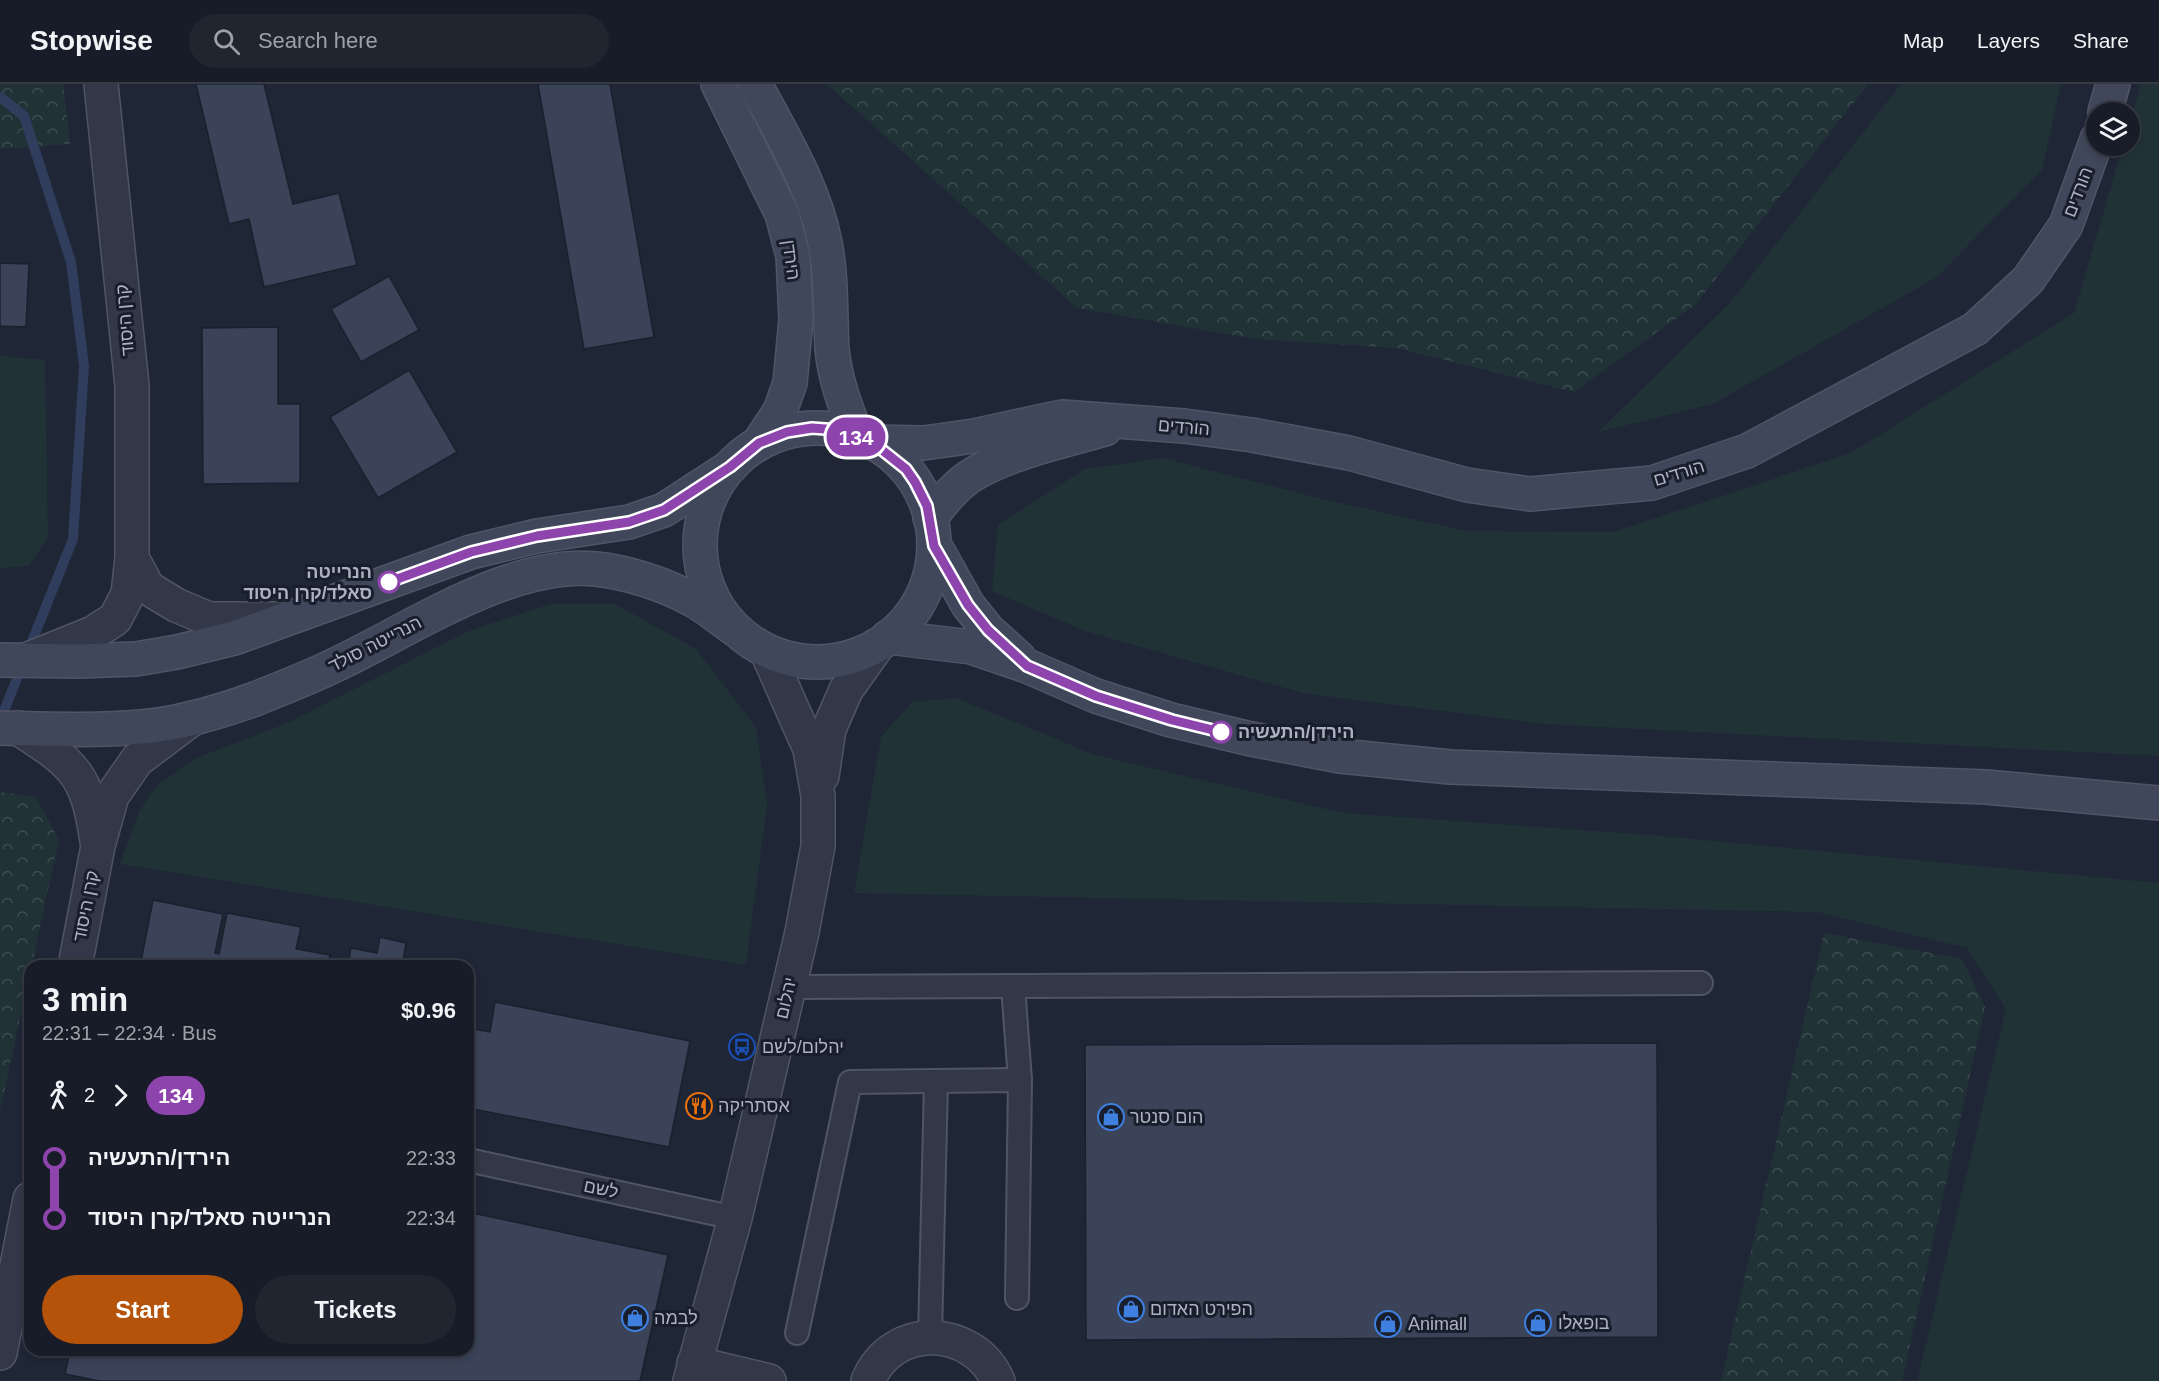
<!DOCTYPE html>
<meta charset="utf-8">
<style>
:root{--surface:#171c28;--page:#202530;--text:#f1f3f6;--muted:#9ea1a8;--line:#363a45;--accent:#b45309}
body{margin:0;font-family:Arial,Heebo,sans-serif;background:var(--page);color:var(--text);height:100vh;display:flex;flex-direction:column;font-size:22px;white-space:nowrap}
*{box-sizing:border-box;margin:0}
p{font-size:20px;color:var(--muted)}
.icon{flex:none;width:33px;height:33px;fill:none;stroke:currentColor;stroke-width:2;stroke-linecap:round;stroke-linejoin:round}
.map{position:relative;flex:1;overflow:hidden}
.side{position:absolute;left:24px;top:876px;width:450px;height:396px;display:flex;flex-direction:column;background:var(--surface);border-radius:18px;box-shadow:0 3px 9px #0003,0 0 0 2px var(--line)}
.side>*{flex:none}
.badge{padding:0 12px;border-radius:20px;font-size:21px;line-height:39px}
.buttons{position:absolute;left:2086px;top:18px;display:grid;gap:12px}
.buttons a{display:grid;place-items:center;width:54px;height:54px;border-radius:50%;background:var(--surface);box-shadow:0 3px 9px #0003,0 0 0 2px var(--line);font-size:30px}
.map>.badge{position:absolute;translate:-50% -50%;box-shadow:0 0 0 3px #fff}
.legs{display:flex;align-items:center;gap:9px;height:66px;padding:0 18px;font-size:20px}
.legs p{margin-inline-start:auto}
.summary{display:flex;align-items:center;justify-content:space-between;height:102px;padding:0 18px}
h1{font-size:33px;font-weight:700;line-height:45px}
.cta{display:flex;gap:12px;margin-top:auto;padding:12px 18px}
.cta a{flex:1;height:69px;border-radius:36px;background:var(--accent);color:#fff;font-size:24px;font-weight:700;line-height:69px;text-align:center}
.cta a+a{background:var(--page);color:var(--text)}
ul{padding:0 18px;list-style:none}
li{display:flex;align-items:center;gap:21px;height:60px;font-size:22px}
li i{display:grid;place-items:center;width:9px;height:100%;margin:0 8px;background:currentColor}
li i::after{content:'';width:15px;height:15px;margin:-8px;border:4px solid;border-radius:50%;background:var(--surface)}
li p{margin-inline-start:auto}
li:first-child i{background:linear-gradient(#0000 50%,currentColor 0)}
li:last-child i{background:linear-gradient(currentColor 50%,#0000 0)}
header{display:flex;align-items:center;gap:36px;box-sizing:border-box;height:84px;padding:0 30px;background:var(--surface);border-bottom:2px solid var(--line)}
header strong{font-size:28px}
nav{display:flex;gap:33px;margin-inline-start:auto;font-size:21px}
.search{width:420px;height:54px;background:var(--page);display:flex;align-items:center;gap:15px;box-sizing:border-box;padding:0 21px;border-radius:33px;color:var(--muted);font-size:22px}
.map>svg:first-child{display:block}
.green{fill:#213237}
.forest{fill:url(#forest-crowns)}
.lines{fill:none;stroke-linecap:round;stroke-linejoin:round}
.stream{stroke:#303d5c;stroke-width:10}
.building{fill:#3a4357;stroke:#1a202d;stroke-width:1.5}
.lane-casing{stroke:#505565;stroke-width:26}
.street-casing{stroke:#505565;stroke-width:36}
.secondary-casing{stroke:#505565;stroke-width:36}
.lane{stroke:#323847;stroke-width:22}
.street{stroke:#323847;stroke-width:33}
.secondary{stroke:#40475a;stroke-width:33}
.line-1-casing{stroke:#fff;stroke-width:14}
.line-1{stroke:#8e44ad;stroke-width:9}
.stop-1-dot{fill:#fff;stroke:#8e44ad;stroke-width:3}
.labels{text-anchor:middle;stroke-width:6;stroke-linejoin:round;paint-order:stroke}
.street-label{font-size:18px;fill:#acb2c4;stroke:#181e2b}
.stop-label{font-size:18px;font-weight:bold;fill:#acb2c4;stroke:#181e2b;text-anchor:end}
.poi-label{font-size:18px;fill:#acb2c4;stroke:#181e2b;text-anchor:start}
</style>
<header>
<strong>Stopwise</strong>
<div class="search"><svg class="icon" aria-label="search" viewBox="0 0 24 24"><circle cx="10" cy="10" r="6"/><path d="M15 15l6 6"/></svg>Search here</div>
<nav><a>Map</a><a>Layers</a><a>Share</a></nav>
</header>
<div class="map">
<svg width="2159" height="1297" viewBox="0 0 2159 1297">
<defs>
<pattern id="forest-crowns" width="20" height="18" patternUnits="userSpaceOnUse" patternTransform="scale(1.5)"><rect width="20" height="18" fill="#213237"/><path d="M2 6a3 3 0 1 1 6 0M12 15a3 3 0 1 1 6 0" fill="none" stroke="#3f4d52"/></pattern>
</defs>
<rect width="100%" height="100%" fill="#1f2636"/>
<g class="green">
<polygon points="1901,0 2061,0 2042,86 1937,193 1713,320 1598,348 1730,219"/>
<polygon points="2141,0 2159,0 2159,672 1544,640 1303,609 1085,547 992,507 998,441 1085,385 1163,374 1322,415 1466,447 1614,448 1851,369 2074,229 2123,62 2130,62 2130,39"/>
<polygon points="0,272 45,276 48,453 29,482 0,484"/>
<polygon points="550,520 615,520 696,565 756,643 767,720 746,881 120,780 139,728 155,703 196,674 285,640 469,547"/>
<polygon points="956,614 1095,671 1344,729 1650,751 2159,799 2159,1297 1917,1297 2006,925 1967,864 1817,828 854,809 881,653 912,618"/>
</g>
<g class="forest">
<polygon points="0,0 63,0 70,60 0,65"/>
<polygon points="827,0 1868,0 1696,220 1574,308 1397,264 1256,255 1077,224"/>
<polygon points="0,708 36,713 59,756 0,1027"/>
<polygon points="1824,849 1962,875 1985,923 1902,1297 1721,1297"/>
</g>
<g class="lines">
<polyline class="stream" points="0,13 24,32 71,178 84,282 73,455 0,637"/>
</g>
<g class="building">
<polygon points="196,0 264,0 293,120 339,109 357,181 264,203 249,135 229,140"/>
<polygon points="538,0 610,0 654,253 584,265"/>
<polygon points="0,179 29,180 26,243 0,242"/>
<polygon points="389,192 419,246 361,278 331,225"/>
<polygon points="278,243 278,320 300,320 300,399 203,400 202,244"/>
<polygon points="409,286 457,368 378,414 330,333"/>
<polygon points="153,816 223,830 215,869 219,870 227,829 301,843 296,865 330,871 328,882 140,882"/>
<polygon points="380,853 406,859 402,882 348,882 351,864 377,869"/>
<polygon points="495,918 690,957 669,1063 468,1024 468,944 490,948"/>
<polygon points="1657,959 1658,1253 1086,1256 1085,961"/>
<polygon points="468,1128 668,1171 640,1297 99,1297 65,1290 70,1266 468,1266"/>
</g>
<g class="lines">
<defs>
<g id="lane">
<polyline points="1013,902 1020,996"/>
<polyline points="789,903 1701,899"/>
<polyline points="468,1076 735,1134"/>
<polyline points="797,1249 850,998 1020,996 1017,1214"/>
<polyline points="930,1253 936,997"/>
</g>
<g id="street">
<polyline points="132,474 148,504 176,521 209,535 282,535"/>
<polyline points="26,576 93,549 115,535 128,510 132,474 132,302 101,0"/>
<path d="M18,644C74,680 87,689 97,757"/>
<polyline points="822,692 829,645 846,606 878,561"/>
<polyline points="75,882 98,762 112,712 137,676 193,634"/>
<polyline points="0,1269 30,1115"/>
<polyline points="694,1279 769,1297"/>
<polyline points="690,1297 735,1134 802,848 818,762 818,712 810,665 767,568"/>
<path d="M868,1297C892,1238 973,1241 998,1297"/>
</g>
<g id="secondary">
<polyline points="718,0 782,130 793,172 796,236 790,299 780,327 759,359"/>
<path d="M755,0C782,51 814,102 825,159C832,195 830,229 832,265C835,296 846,324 857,353"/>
<polyline points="2105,28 2113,0"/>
<circle cx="817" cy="461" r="117"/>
<polyline points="872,358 924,359 974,352 1062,333 1184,342 1252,351 1349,369 1467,401 1530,410 1652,399 1747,367 1975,245 2028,196 2066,141 2097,55"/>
<path d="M930,434C942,419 953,404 969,393C1006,369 1063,357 1105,345"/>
<polyline points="935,462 968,521 988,546 1019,574"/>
<polyline points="888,553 971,563 1027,582 1096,612 1171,636 1251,655 1340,672 1450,683 1986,703 2159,719"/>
<polyline points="0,576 78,577 136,575 177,568 234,554 471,468 537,452 629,438 664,426 730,383"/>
<path d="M0,644C47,645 94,647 141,643C179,640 219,628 255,615C282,604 309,594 335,581C410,546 511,476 596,485C626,488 664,500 691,515C707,523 721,536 736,546"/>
</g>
</defs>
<use href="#lane" class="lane-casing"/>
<use href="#street" class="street-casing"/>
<use href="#secondary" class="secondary-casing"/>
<use href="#lane" class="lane"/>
<use href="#street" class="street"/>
<use href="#secondary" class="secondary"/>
</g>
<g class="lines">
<defs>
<polyline id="line-1" points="389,498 471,468 537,452 629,438 664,426 730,383 759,359 787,348 812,344 838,346 872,358 906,385 915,398 927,422 934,462 968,521 988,546 1027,582 1096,612 1172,636 1221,648"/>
</defs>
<use href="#line-1" class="line-1-casing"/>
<use href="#line-1" class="line-1"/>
</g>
<defs>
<symbol id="bus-ring" viewBox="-11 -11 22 22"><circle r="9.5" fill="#181e2b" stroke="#1a4fb4" stroke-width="1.5"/><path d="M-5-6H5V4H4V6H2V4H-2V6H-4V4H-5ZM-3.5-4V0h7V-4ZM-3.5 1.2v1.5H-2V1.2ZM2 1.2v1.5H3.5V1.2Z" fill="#1a4fb4"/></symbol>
<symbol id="restaurant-ring" viewBox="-11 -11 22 22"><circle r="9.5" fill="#181e2b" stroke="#e8710a" stroke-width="1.5"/><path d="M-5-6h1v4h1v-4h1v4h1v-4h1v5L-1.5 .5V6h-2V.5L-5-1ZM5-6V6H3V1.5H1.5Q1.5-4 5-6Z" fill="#e8710a"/></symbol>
<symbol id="shop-ring" viewBox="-11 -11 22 22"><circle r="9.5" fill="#181e2b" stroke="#3f7fe0" stroke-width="1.5"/><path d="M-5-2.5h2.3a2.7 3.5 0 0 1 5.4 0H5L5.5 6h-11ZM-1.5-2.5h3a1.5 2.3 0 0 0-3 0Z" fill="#3f7fe0"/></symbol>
</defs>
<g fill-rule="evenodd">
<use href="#bus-ring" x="727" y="948" width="30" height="30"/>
<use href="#restaurant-ring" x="684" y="1007" width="30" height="30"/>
<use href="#shop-ring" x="1096" y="1018" width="30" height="30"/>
<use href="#shop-ring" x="1116" y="1210" width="30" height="30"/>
<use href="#shop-ring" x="620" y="1219" width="30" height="30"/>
<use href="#shop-ring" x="1523" y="1224" width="30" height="30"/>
<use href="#shop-ring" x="1373" y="1225" width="30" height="30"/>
</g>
<g class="stop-1-dot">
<circle cx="389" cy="498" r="10"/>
<circle cx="1221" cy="648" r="10"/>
</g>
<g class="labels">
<g class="street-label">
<text transform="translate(2078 108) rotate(-69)" y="6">הורדים</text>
<text transform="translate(791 176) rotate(82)" y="6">הירדן</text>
<text transform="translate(125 236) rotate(-95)" y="6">קרן היסוד</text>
<text transform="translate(1184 343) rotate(5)" y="6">הורדים</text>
<text transform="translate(1679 389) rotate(-17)" y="6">הורדים</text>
<text transform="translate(375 560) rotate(-27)" y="6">הנרייטה סולד</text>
<text transform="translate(86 822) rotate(-79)" y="6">קרן היסוד</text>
<text transform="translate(786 914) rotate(-77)" y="6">יהלום</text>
<text transform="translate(601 1105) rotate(12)" y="6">לשם</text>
</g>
<g class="stop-label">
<text x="372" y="494">הנרייטה<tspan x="372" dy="21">סאלד/קרן היסוד</tspan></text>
<text x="1238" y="654" text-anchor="start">הירדן/התעשיה</text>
</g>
<g class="poi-label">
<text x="762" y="969">יהלום/לשם</text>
<text x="718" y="1028">אסתריקה</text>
<text x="1130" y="1039">הום סנטר</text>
<text x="1150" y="1231">הפירט האדום</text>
<text x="654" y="1240">לבמה</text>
<text x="1558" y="1245">בופאלו</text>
<text x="1408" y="1246">Animall</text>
</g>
</g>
</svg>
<div class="buttons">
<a><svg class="icon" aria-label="layers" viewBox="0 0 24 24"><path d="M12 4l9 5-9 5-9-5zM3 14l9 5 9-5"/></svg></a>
</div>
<b class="badge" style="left:856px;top:353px;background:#8e44ad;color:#fff">134</b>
<section class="side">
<div class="summary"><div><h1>3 min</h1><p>22:31 – 22:34 · Bus</p></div><b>$0.96</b></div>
<div class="legs"><svg class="icon" aria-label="walk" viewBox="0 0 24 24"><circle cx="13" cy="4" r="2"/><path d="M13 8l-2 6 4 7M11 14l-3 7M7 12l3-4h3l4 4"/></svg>2<svg class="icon" aria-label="forward" viewBox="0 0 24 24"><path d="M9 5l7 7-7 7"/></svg><b class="badge" style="background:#8e44ad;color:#fff">134</b></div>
<ul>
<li><i style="color:#8e44ad"></i><b>הירדן/התעשיה</b><p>22:33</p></li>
<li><i style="color:#8e44ad"></i><b>הנרייטה סאלד/קרן היסוד</b><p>22:34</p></li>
</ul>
<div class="cta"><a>Start</a><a>Tickets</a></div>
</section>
</div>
